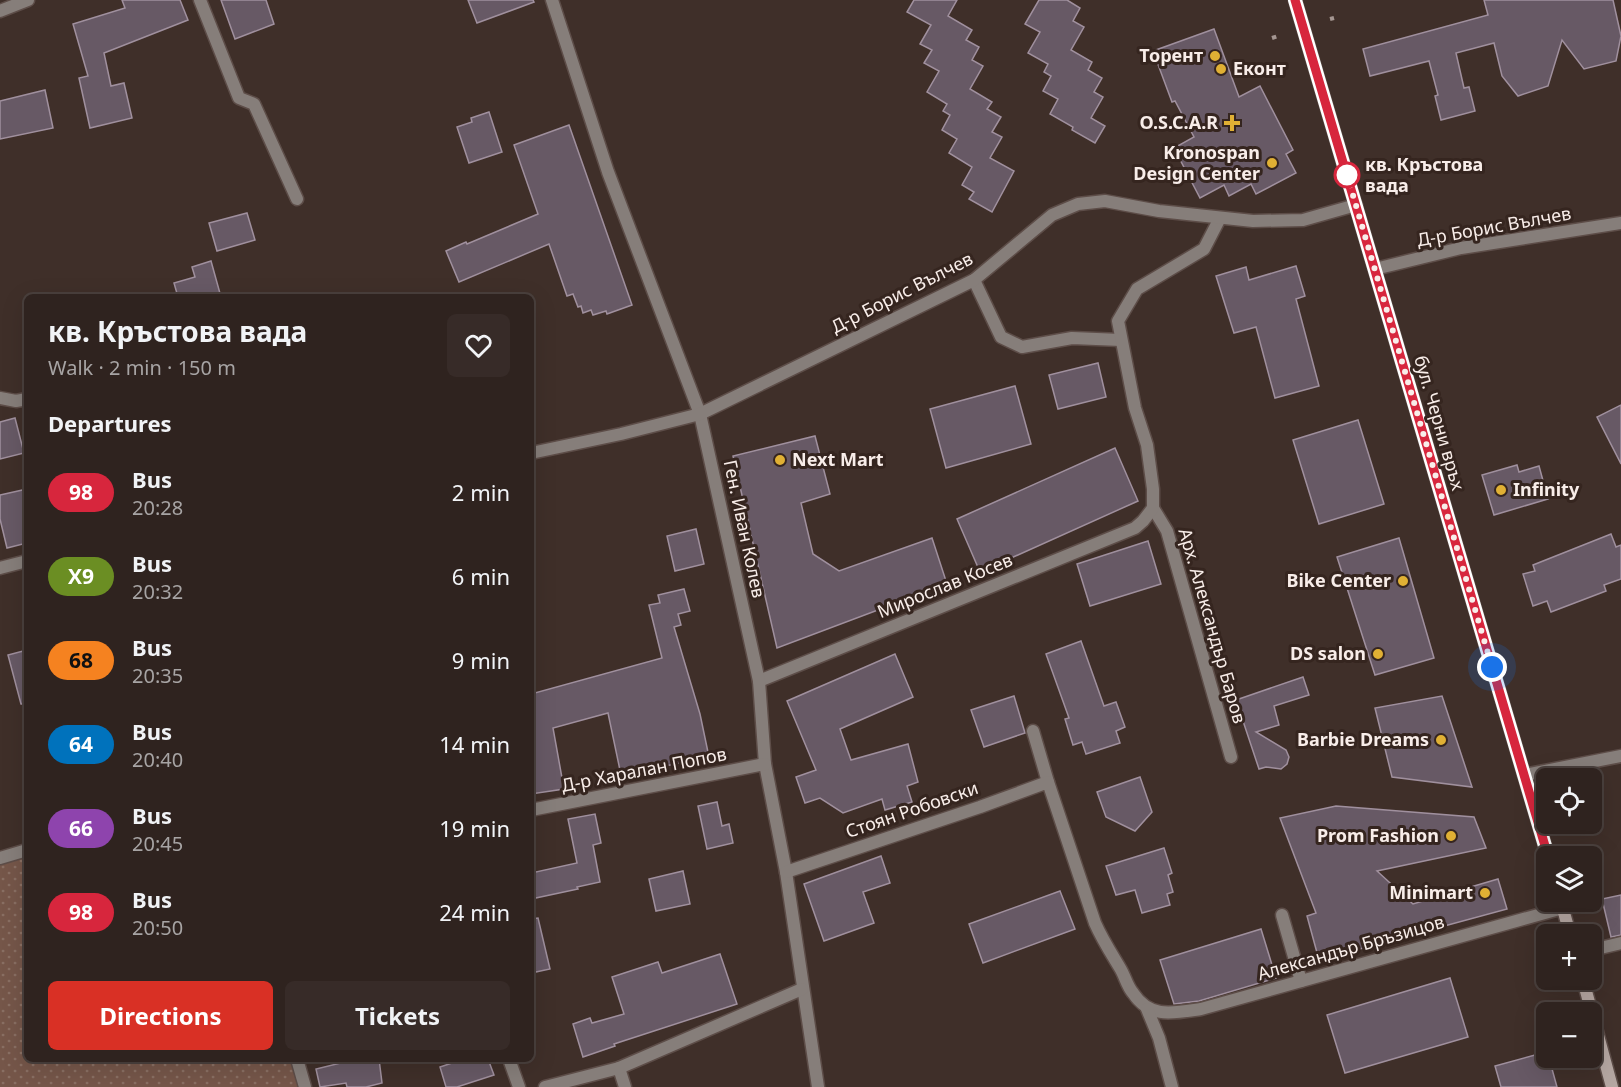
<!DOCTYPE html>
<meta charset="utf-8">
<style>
:root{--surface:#2f231f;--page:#372b28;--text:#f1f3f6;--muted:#a7a4a4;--line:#4a403d;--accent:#d93025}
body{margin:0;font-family:"Noto Sans",sans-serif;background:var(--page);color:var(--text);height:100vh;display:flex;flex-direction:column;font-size:22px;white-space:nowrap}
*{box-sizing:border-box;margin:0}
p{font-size:20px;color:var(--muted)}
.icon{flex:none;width:33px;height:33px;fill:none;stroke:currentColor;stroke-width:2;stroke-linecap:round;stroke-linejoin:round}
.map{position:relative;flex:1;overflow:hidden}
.side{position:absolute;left:24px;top:294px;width:510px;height:768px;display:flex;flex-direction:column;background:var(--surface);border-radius:9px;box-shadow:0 6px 24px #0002,0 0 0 2px var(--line)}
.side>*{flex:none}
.badge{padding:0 12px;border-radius:20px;font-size:21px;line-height:39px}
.buttons{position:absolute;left:1536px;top:768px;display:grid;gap:12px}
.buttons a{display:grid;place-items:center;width:66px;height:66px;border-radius:9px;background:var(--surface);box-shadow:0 6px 24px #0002,0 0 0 2px var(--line);font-size:30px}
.you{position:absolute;width:30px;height:30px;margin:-15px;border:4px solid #fff;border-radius:50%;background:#1a73e8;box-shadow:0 0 0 9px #1a73e833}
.map>.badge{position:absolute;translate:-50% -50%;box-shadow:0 0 0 3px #fff}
h2{padding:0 24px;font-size:22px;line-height:54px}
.round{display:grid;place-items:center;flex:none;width:63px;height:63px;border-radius:9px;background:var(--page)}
.summary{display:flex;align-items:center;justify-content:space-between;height:102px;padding:0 24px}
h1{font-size:28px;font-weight:700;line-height:45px}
.primary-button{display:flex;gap:12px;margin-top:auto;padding:12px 24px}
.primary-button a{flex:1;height:69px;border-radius:9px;background:var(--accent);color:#fff;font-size:24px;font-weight:700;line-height:69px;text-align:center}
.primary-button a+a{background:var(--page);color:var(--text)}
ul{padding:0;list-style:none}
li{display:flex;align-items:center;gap:18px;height:84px;padding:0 24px}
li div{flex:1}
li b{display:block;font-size:22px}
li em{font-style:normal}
li .badge{min-width:66px;font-weight:700;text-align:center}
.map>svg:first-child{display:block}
.grass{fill:url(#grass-dots)}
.building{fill:#675965;stroke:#a0909e;stroke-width:1.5}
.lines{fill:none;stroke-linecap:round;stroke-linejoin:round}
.lane-casing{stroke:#5d4d48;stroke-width:15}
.street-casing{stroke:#5d4d48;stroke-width:15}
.secondary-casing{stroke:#5d4d48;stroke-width:15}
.path{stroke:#a49691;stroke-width:4;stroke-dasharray:4.5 3;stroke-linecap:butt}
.lane{stroke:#867e7a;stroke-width:12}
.street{stroke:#867e7a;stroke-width:12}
.secondary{stroke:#b5a7a2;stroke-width:12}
.line-casing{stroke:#fff;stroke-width:14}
.line{stroke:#d7263d;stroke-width:9}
.walk{stroke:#f8ede9;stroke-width:6;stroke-dasharray:0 10.8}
.poi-dot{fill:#e0b034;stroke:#35251f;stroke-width:2}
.stop-dot{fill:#fff;stroke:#d7263d;stroke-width:3}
.labels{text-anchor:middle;stroke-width:6;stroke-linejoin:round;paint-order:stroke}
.poi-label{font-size:18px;font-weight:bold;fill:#f8ede9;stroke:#35251f;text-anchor:end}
.stop-label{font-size:18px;font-weight:bold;fill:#f8ede9;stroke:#35251f;text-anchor:start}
.street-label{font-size:18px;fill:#f8ede9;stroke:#35251f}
</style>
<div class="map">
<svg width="1621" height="1087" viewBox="0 0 1621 1087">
<defs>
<pattern id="grass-dots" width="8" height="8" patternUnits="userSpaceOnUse" patternTransform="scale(1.5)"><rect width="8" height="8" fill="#755649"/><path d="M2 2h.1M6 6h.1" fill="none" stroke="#896f63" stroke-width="1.8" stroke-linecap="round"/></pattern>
</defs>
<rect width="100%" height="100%" fill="#3f2f29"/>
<polygon class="grass" points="27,850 27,1059 297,1059 305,1087 0,1087 0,858"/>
<g class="building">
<polygon points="122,0 180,0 188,20 104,53 111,86 124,83 132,118 90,128 79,78 88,76 73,24 125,8"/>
<polygon points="221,0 266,0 274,24 235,39"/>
<polygon points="468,0 533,0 534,2 477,23"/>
<polygon points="914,0 957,0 948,16 972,30 966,40 979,47 972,60 983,66 970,89 992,102 987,109 1001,117 992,132 1002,137 990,158 1014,171 992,212 969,199 974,192 962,185 972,167 949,153 957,139 942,130 950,115 943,111 947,104 927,92 939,71 924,63 932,50 920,44 931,25 907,12"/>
<polygon points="1039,0 1067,0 1080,8 1073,21 1084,27 1071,50 1092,62 1088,70 1102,78 1094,92 1103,97 1091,118 1105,126 1095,143 1072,130 1073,127 1050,114 1058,99 1043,91 1051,76 1044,72 1048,64 1028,53 1040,32 1025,24"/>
<polygon points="1484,0 1613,0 1621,36 1616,61 1584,69 1562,40 1548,86 1518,96 1502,76 1494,43 1456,53 1464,88 1469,87 1475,111 1441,120 1435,96 1438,95 1429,61 1370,76 1363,49 1488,15"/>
<polygon points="1214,29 1239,97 1260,86 1293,150 1286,154 1296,173 1256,194 1251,184 1229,196 1224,185 1200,198 1174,148 1194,137 1175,101 1172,102 1153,51"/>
<polygon points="45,90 53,128 0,139 0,101"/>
<polygon points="489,112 502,152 469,163 457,127 472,122 471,118"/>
<polygon points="569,125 632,305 607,314 606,311 593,315 591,310 583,313 581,306 578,307 573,294 567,296 549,244 459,282 446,251 466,242 467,244 538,214 514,145"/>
<polygon points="247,213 255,240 217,251 209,223"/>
<polygon points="211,261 221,297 178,297 174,283 195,277 192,267"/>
<polygon points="1296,266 1305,296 1296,299 1319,386 1275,398 1256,327 1234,333 1216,276 1246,267 1249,280"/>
<polygon points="1098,363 1106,397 1058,409 1049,375"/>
<polygon points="1015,386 1031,444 946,468 930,409"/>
<polygon points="1621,405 1621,464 1597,417"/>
<polygon points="15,418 24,453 0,459 0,422"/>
<polygon points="1358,420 1384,504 1319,524 1293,440"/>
<polygon points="815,436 830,494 801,503 813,554 839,571 932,538 947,584 777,648 733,456"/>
<polygon points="1115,448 1138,501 980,572 957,519"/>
<polygon points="1517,465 1519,472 1539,466 1548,499 1494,515 1482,475"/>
<polygon points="27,489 27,543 7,548 0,519 0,495"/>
<polygon points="696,529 704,564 675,571 667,536"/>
<polygon points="1611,534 1616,547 1621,545 1621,579 1604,585 1606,591 1551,612 1547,601 1533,606 1523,574 1535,571 1533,565"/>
<polygon points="1399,538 1434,658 1375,675 1337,557"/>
<polygon points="1148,541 1161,584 1090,606 1077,564"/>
<polygon points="684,589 690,611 678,614 681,625 674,627 700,714 709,757 621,775 608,713 553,728 564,789 531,794 531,694 662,658 649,605 660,603 658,595"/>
<polygon points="1081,641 1104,706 1116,702 1125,727 1116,731 1120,743 1086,754 1082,742 1073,745 1065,719 1069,718 1046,654"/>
<polygon points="27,650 27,704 21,704 8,655"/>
<polygon points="895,654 913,697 840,729 851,760 908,744 918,782 907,786 912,802 885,810 882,799 843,813 820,798 805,803 796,777 816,770 787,701"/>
<polygon points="1303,677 1309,695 1274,706 1279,725 1256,732 1286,750 1289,757 1287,764 1281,769 1266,767 1259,769 1236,700"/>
<polygon points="1014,696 1025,733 984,747 971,710"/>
<polygon points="1442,696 1472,787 1392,777 1375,708"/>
<polygon points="1140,777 1152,812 1135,831 1106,817 1097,792"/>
<polygon points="717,802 722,826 729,824 733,843 707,849 698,806"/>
<polygon points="1336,806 1474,817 1486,848 1377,871 1413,904 1498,879 1507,909 1319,960 1307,916 1316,913 1280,818"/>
<polygon points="595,814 601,843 593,845 600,882 577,887 578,889 531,899 531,873 577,863 568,819"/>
<polygon points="1164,848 1172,873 1168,875 1173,892 1167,894 1170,905 1142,913 1135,890 1116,895 1106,866"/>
<polygon points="881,856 890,883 863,892 874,923 824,941 804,884"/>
<polygon points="683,871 690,904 656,911 649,879"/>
<polygon points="1060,891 1075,929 983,963 969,924"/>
<polygon points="1621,895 1621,935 1611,937 1602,899"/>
<polygon points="538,918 550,969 531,973 531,919"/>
<polygon points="1261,929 1276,978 1199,1001 1174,1004 1160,960"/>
<polygon points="720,954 737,1004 614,1044 615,1046 583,1057 573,1024 590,1018 592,1023 624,1014 612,977 658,962 662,973"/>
<polygon points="1450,978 1468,1037 1345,1073 1327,1015"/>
<polygon points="1546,1052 1546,1058 1549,1058 1557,1087 1501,1087 1495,1066"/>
<polygon points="357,1059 379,1059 382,1083 366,1087 347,1087 346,1083 320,1087 316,1069"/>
<polygon points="464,1059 488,1059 494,1075 457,1087 446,1087 440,1067"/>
</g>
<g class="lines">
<defs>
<g id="lane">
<polyline points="200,0 239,98 254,104 297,199"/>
<polyline points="974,280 1001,337 1022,347 1072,338 1121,340"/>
<polyline points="0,398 16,401 27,399"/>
<polyline points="1153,508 1167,531 1231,757"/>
<polyline points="759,681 1135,528 1143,521 1153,508 1153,489 1147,445 1135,408 1118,321 1137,289 1204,249 1220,218"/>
<polyline points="1033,731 1048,782"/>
<polyline points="1524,775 1621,756"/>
<polyline points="1282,915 1301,981"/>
<polyline points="297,1059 305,1087"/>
</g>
<g id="street">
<polyline points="552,0 608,172 700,414 759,681 765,764 786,872 818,1087"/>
<polyline points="0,11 28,0"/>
<polyline points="1375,269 1461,248 1621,223"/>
<polyline points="531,453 621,434 700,414 974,280 1052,215 1078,204 1105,201 1159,211 1253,221 1303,220 1356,205"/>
<polyline points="0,568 27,561"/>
<polyline points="531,810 765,764"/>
<polyline points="0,858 27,850"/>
<path d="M786,872L980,807L1048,782L1095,923C1102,939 1111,953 1120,968C1125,976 1127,986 1133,993C1150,1019 1173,1013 1201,1009L1563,908"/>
<polyline points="1592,950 1621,943"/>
<polyline points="1147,1009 1159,1038 1172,1087"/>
<polyline points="509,1059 519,1087"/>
<polyline points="619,1068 625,1087"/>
<polyline points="545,1087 619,1068 802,989"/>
</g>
<g id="secondary">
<polyline points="1295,0 1548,856"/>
<polyline points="1561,902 1570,934"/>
<polyline points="1583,980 1612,1087"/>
</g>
</defs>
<use href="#lane" class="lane-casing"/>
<use href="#street" class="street-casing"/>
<use href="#secondary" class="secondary-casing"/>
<g class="path">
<polyline points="1330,19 1334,18"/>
<polyline points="1272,38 1278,36"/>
</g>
<use href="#lane" class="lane"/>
<use href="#street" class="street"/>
<use href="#secondary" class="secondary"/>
</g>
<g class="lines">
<defs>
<polyline id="line" points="1295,0 1548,856"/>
</defs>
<use href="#line" class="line-casing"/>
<use href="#line" class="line"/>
<polyline class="walk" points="1347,175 1492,667"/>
</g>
<g class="poi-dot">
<circle cx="1215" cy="56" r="6"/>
<circle cx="1221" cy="69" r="6"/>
<path d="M1229 114h6v6h6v6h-6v6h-6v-6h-6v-6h6z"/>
<circle cx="1272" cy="163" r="6"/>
<circle cx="780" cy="460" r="6"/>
<circle cx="1501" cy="490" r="6"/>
<circle cx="1403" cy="581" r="6"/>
<circle cx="1378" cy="654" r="6"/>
<circle cx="1441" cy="740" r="6"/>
<circle cx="1451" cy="836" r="6"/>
<circle cx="1485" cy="893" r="6"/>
</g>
<circle class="stop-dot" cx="1347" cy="175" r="12"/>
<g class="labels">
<g class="poi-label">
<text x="1203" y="62">Торент</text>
<text x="1233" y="75" text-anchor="start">Еконт</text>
<text x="1218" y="129">O.S.C.A.R</text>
<text x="1260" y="159">Kronospan<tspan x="1260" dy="21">Design Center</tspan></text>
<text x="792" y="466" text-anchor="start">Next Mart</text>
<text x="1513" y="496" text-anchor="start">Infinity</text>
<text x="1391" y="587">Bike Center</text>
<text x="1366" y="660">DS salon</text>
<text x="1429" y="746">Barbie Dreams</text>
<text x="1439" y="842">Prom Fashion</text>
<text x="1473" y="899">Minimart</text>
</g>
<g class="stop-label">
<text x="1365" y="171">кв. Кръстова<tspan x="1365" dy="21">вада</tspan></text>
</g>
<g class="street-label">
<text transform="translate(1494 227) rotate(-10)" y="6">Д-р Борис Вълчев</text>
<text transform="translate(902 293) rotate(-27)" y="6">Д-р Борис Вълчев</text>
<text transform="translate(1439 423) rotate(74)" y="6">бул. Черни връх</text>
<text transform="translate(744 529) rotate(78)" y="6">Ген. Иван Колев</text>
<text transform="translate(945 586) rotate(-22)" y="6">Мирослав Косев</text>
<text transform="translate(1212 626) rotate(74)" y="6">Арх. Александър Баров</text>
<text transform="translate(644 770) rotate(-11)" y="6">Д-р Харалан Попов</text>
<text transform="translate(912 810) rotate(-19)" y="6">Стоян Робовски</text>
<text transform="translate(1351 948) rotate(-16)" y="6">Александър Бръзицов</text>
</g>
</g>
</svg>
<div class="buttons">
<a><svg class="icon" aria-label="locate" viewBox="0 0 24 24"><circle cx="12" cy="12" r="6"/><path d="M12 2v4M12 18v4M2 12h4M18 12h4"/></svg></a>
<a><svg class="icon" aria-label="layers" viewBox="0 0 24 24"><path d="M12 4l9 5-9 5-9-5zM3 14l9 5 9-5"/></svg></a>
<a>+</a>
<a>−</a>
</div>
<div class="you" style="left:1492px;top:667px"></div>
<section class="side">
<div class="summary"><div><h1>кв. Кръстова вада</h1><p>Walk · 2 min · 150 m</p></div><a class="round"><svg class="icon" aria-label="heart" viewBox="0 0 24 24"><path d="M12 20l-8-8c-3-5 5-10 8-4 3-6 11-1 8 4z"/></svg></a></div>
<h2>Departures</h2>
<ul>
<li><span class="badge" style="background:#d7263d;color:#fff">98</span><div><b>Bus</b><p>20:28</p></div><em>2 min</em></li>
<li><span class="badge" style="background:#6b8e23;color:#fff">Х9</span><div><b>Bus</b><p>20:32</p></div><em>6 min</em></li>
<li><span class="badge" style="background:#f58220;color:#111">68</span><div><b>Bus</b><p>20:35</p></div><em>9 min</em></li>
<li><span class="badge" style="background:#0072bc;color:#fff">64</span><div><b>Bus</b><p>20:40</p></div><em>14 min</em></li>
<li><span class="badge" style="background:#8e44ad;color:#fff">66</span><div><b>Bus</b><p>20:45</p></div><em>19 min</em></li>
<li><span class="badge" style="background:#d7263d;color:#fff">98</span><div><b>Bus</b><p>20:50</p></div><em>24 min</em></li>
</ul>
<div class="primary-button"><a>Directions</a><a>Tickets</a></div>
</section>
</div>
